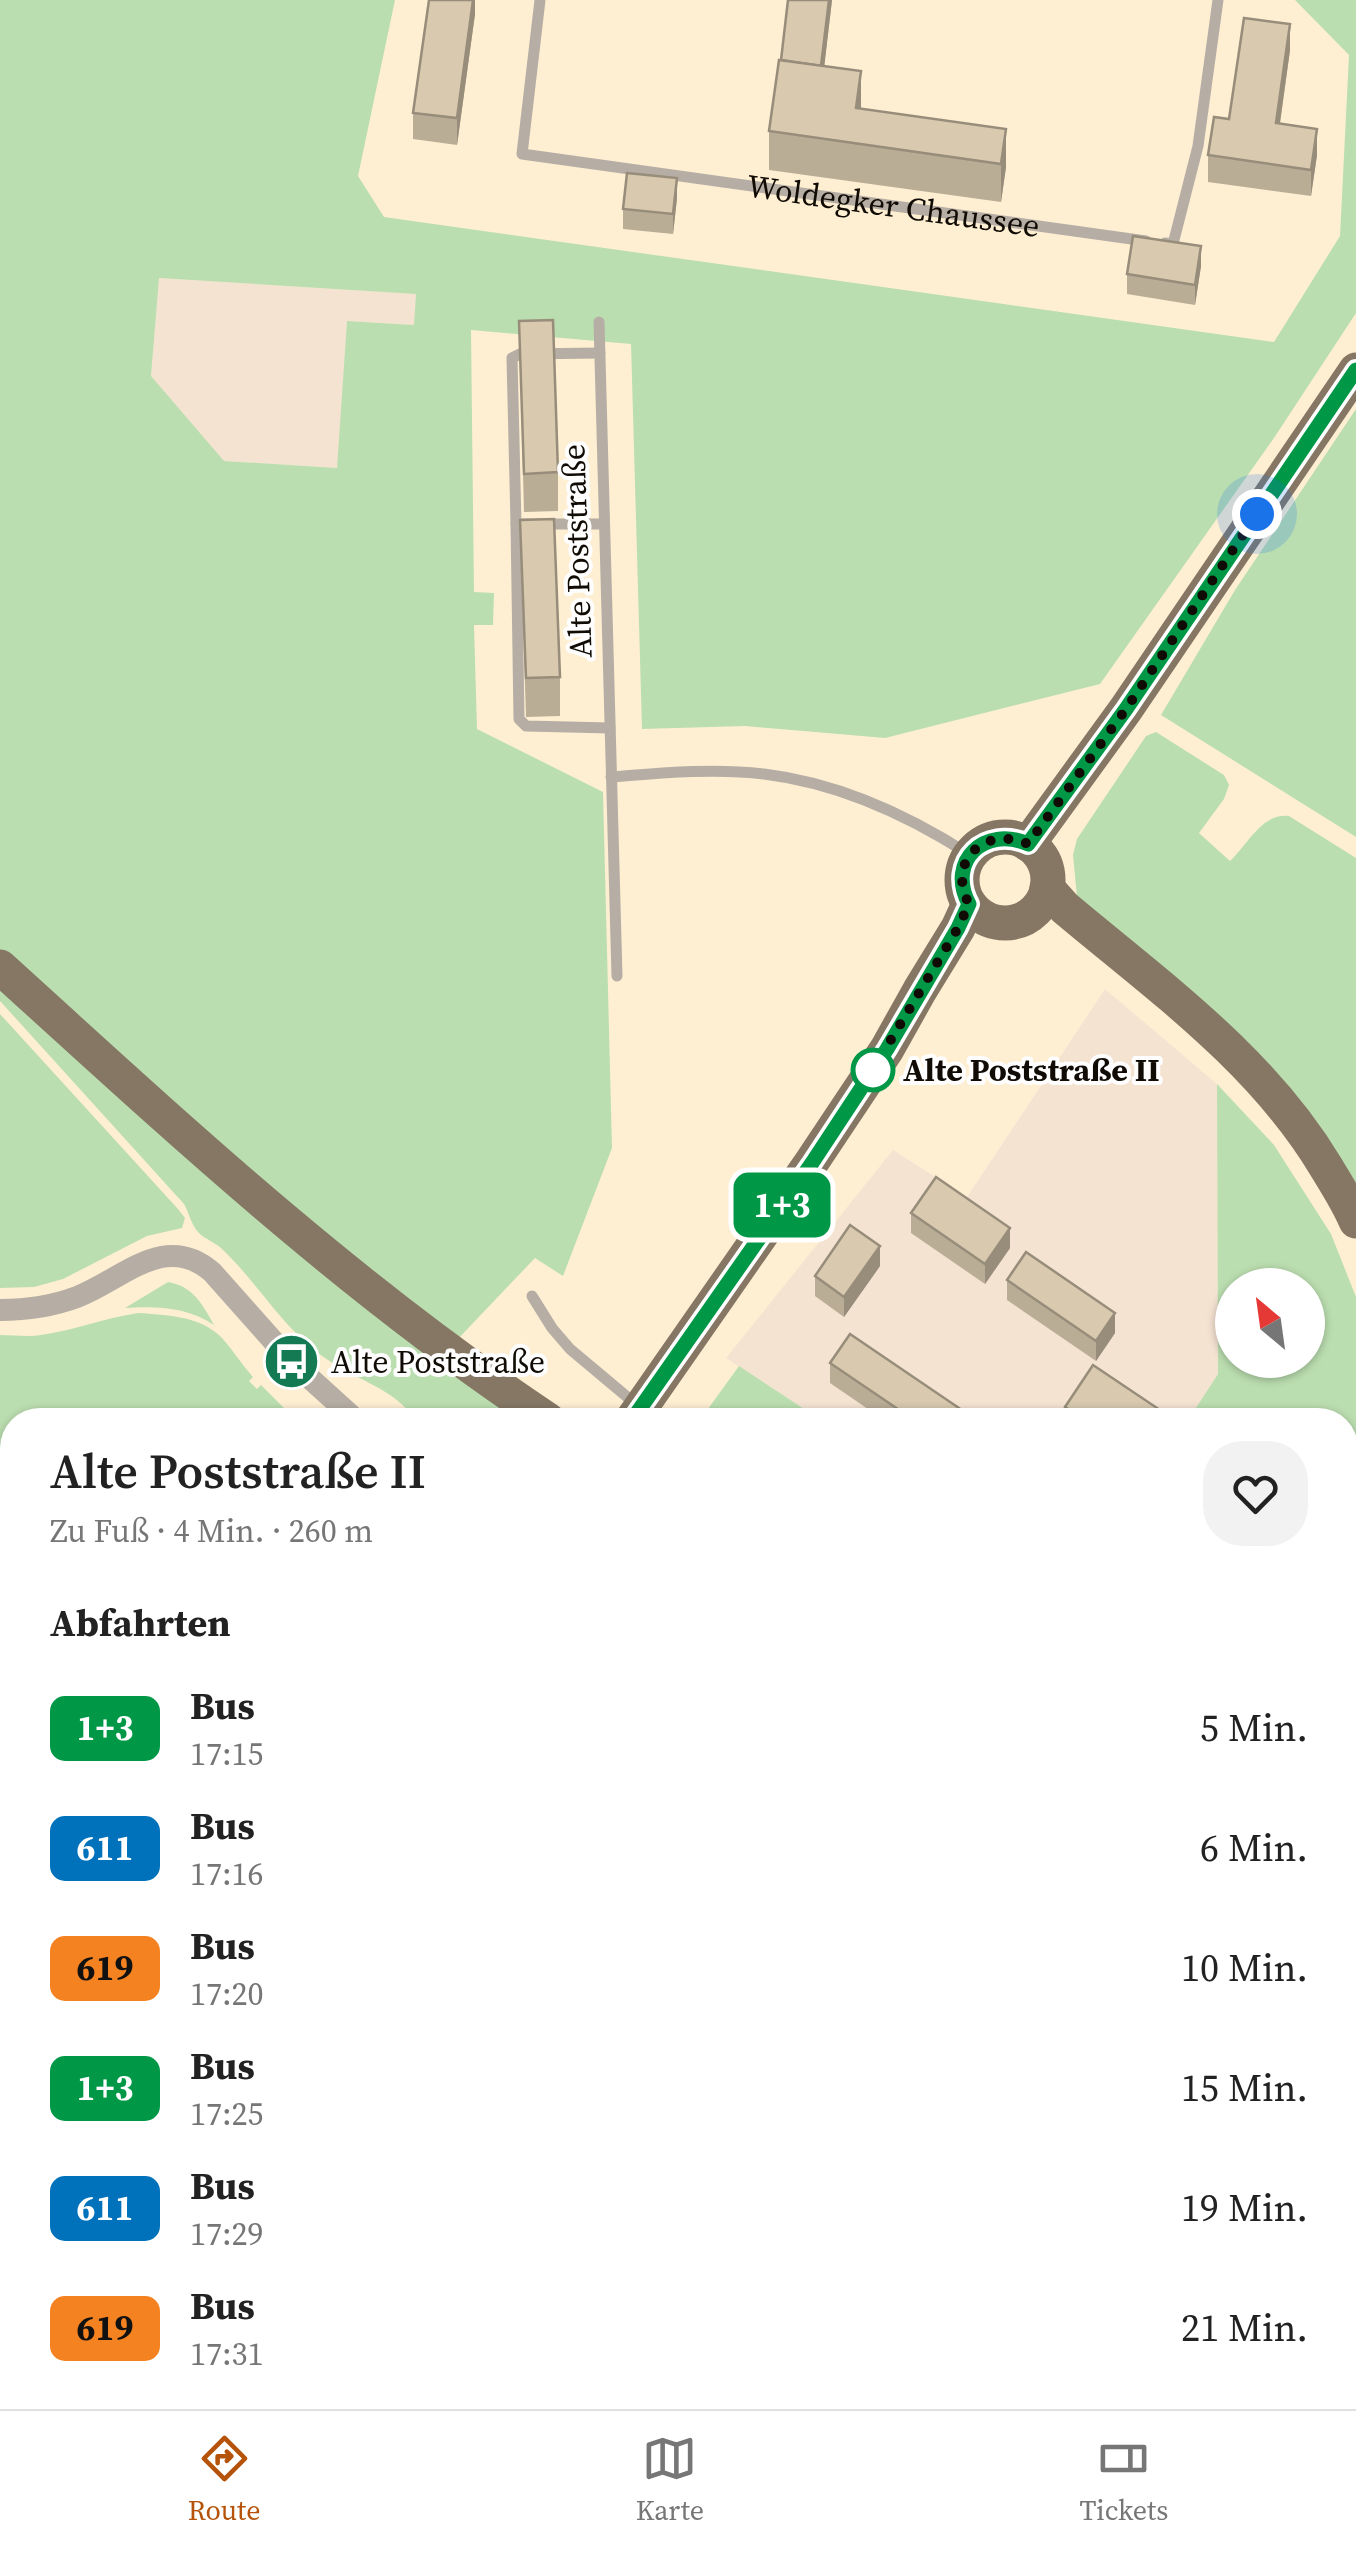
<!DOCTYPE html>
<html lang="de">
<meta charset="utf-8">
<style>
:root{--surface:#fff;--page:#f2f2f2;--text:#222;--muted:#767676;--line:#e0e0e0;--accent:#b45309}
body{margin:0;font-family:"Source Serif 4",serif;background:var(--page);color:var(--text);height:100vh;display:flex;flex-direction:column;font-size:38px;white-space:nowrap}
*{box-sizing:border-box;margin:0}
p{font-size:32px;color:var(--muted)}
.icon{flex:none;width:55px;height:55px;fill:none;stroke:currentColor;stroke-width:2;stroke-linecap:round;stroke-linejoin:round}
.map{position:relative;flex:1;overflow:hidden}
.side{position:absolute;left:0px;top:1408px;width:1358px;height:1002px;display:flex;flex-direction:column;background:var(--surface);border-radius:40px 40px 0 0;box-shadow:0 2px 8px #0004}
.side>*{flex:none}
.badge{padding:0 20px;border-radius:15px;font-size:35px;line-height:65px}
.needle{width:65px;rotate:331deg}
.controls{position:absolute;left:1215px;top:1268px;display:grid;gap:20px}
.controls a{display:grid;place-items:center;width:110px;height:110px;border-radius:50%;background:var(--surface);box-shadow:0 2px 8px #0004;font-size:50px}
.you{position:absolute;width:50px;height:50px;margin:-25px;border:8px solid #fff;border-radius:50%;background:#1a73e8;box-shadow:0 0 0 15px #1a73e833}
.map>.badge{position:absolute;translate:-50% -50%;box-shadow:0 0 0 5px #fff}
h2{padding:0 50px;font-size:38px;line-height:90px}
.round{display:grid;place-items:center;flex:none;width:105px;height:105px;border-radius:40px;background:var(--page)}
.summary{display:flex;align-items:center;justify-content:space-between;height:170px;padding:0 50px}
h1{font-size:48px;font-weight:600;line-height:75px}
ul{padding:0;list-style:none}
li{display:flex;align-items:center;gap:30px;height:120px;padding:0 50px}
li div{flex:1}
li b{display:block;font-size:38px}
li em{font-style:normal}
li .badge{min-width:110px;font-weight:700;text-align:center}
.dock{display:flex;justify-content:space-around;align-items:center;height:140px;border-top:2px solid var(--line);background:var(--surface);font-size:28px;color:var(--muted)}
.dock a{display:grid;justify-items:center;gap:5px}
.dock .on{color:var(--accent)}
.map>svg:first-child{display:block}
.built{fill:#f4e1bf}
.industrial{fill:#f5e3d2}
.green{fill:#bbdeb0;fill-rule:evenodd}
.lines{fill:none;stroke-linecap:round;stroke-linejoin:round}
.stream{stroke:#82abd5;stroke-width:6}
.lane{stroke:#b6aea4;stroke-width:11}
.street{stroke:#b6aea4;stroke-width:22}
.secondary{stroke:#9a8e7f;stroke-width:32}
.primary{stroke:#857764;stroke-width:35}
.wall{fill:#baad96}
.shaded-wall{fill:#978d7a}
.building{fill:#d8c9af;stroke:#978d7a;stroke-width:2.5}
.line-casing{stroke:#fff;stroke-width:22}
.line{stroke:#009847;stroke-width:15}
.walk{stroke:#100b04;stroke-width:10;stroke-dasharray:0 18}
.stop-dot{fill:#fff;stroke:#009847;stroke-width:5}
.labels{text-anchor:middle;stroke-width:8;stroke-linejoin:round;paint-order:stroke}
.street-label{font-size:32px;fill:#100b04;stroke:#fefefe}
.stop-label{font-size:32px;font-weight:bold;fill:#100b04;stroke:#fefefe;text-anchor:start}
.poi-label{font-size:32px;fill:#100b04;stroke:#fefefe;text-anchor:start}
</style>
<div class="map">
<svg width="1356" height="2409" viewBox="0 0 1356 2409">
<rect width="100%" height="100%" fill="#feefd3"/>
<polygon class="built" points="621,2398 731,2398 708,2409 630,2409"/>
<g class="industrial">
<polygon points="158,278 416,294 415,325 347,321 338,468 223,461 151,376"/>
<polygon points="1105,989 1217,1084 1218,1374 1188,1420 821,1420 726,1358 893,1150 967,1197"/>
</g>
<g class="green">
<path d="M0,0H395L358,176L384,217L1274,342L1340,236L1349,55L1295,0H1356V313L1274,438L1100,684L885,738L745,726L642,729L631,344L471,330L474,592L494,593L493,625H474L477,729L603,792L612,1148L563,1276L535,1258L455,1342L383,1287L0,952ZM159,278L416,294L414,325L347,321L337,468L224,461L151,376Z"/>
<polygon points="1356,409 1356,837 1161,715 1235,590"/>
<path d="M1156,732L1224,775L1229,785L1224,799L1199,833L1230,861C1247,845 1263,812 1289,816L1356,858V1200L1077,897L1073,855L1077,839L1146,736Z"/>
<path d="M0,981L525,1420H415C397,1390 356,1380 328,1360C285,1332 259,1284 222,1249C215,1242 204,1239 198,1232C191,1224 189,1213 184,1204L0,1001Z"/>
<polygon points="0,1014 178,1209 185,1218 182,1228 147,1236 63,1279 34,1287 0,1288"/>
<path d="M1217,1084L1274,1145L1331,1234L1356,1297V1697L1345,1704V1420H1188L1218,1374ZM1232,1285H1308V1360H1232Z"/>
<path d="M168,1282C193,1286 203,1305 214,1325C187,1307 157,1306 125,1308Z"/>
<path d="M138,1313C167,1315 201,1316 222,1338C233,1350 242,1365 253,1377L249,1381L257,1389L261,1385L296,1420H12V1904L0,1913V1335C14,1335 28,1337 41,1335C75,1330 105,1318 138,1313Z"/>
<polygon points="739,1366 821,1420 700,1420"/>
<polygon points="1345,1815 1356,1819 1356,2021 1345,2028"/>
<polygon points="1356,2039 1356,2409 874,2409 872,2398 1345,2398 1345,2046"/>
<polygon points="731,2398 833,2398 837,2409 708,2409"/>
</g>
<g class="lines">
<polyline class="stream" points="0,1807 12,1807"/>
<g class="lane">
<path id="s1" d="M540,0L522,154L1146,241"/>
<polyline points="1165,243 1173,244 1198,146 1218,0"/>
<polyline points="599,322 617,976"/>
<polyline points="600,353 520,354 512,358 516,524 604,524"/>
<polyline points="516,524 519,719 526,726 610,728"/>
<path d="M611,777C661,773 714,768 764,774C839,783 908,815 970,855"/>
<polyline points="532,1296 552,1328 570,1349 638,1406"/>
</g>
<g class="street">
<path d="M0,1310C25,1310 53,1306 77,1297C123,1279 165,1231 212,1272L292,1362L356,1420"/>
<polyline points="0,2204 12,2196"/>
<polyline points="0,2328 12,2348"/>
<polyline points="43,2398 50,2409"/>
<polyline points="279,2398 286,2409"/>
<polyline points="514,2398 523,2409"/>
<polyline points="422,2409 441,2398"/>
</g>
<g class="secondary">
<polyline points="0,1958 12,1950"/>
<polyline points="855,2398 858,2409"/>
</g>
<g class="primary">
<circle cx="1005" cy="880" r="43"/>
<polyline points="1028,844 1126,709 1356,370"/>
<path d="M1047,888L1065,908C1159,987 1262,1060 1326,1167C1337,1185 1348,1202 1356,1221"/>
<path d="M0,967C175,1126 350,1289 548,1420"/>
<polyline points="632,1420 811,1163 887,1049 920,990 958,928 969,904"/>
<polyline points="1345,1731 1356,1725"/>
<polyline points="1345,1803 1356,1808"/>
<polyline points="1345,2037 1356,2029"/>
</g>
</g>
<g class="wall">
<polygon points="475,0 475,14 457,145 413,139 413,113"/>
<polygon points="832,0 824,66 861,109 1006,129 1006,167 1001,202 769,170 769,131 781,60"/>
<polygon points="1290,50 1280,124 1317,155 1311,196 1208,182 1208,155 1229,119"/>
<polygon points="677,198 673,234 623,229 623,209"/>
<polygon points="1201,266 1195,305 1127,294 1127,274"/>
<polygon points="519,321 558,472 558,511 524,512"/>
<polygon points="520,520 560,677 560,716 526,717"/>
<polygon points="911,1213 1010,1248 985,1284 911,1233"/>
<polygon points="880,1266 844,1317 815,1296 815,1276"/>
<polygon points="1007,1280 1115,1333 1096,1361 1007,1300"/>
<polygon points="830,1363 959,1420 884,1420 830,1383"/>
<polygon points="1065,1407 1160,1420 1065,1420"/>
<polygon points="12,2206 12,2274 0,2255 0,2214"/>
<polygon points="82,2398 154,2398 154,2406 149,2409 83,2409 82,2406"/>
<polygon points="231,2398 262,2398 268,2409 232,2409"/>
<polygon points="327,2398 367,2398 370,2409 331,2409 327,2403"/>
<polygon points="533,2398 560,2398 544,2409 542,2409"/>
</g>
<g class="shaded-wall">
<polygon points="473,0 475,0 475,14 457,145 457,118"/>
<polygon points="829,0 832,0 821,95 821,69"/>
<polygon points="1290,24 1290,50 1276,150 1276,123"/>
<polygon points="861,71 861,110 856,146 856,108"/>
<polygon points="1006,129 1006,167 1001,202 1001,164"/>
<polygon points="1317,129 1317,155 1311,196 1311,170"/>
<polygon points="677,178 677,198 673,234 673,214"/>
<polygon points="1201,246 1201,266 1195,305 1195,285"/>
<polygon points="1010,1228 1010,1248 985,1284 985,1264"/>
<polygon points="880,1246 880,1266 844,1317 844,1297"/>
<polygon points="1115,1313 1115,1333 1096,1361 1096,1341"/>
<polygon points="959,1408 959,1420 951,1420"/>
<polygon points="12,2156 12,2170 0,2177 0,2164"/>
<polygon points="136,2398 154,2398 154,2406 149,2409 118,2409"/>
<polygon points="543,2398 560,2398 544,2409 543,2409"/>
</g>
<g class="building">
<polygon points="429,0 473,0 457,118 413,113"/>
<polygon points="788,0 829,0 821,66 781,60"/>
<polygon points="1244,18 1290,24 1276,123 1317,129 1311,170 1208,155 1214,117 1229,119"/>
<polygon points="779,60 861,71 856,108 1006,129 1001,164 769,131"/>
<polygon points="627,173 677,178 673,214 623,209"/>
<polygon points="1133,236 1201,246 1195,285 1127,274"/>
<polygon points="553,320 558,472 524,474 519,321"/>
<polygon points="554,519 560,677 526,678 520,520"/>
<polygon points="936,1177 1010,1228 985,1264 911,1213"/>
<polygon points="850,1225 880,1246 844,1297 815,1276"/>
<polygon points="1026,1252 1115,1313 1096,1341 1007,1280"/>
<polygon points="850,1334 959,1408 951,1420 914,1420 830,1363"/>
<polygon points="1093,1365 1160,1410 1153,1420 1085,1420 1065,1407"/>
<polygon points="5,2124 12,2137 12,2156 0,2164 0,2127"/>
<polygon points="12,2206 12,2254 0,2235 0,2214"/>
<polygon points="9,2387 12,2393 12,2398 15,2398 22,2409 0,2409 0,2393"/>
<polygon points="89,2398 136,2398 118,2409 96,2409"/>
<polygon points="233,2398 262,2398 268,2407 265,2409 240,2409"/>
<polygon points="332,2398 367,2398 370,2403 360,2409 340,2409"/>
<polygon points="448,2398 480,2398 487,2409 451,2409 445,2399"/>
</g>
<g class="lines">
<defs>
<path id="line" d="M632,1420L812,1163L887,1049L958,928L969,904C946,861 985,825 1028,844L1126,709L1356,370"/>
</defs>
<use href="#line" class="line-casing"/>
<use href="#line" class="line"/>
<path class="walk" d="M873,1070L868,1078L958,928L969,904C946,861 985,825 1028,844L1126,709L1257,514"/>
</g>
<defs>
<symbol id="bus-disc" viewBox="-11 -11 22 22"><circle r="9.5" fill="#147a53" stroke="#fefefe"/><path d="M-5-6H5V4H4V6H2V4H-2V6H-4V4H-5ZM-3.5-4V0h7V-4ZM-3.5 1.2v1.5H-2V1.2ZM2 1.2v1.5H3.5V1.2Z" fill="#fff"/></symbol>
</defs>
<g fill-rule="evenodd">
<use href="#bus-disc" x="260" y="1330" width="63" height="63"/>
</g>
<circle class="stop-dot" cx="873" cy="1070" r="20"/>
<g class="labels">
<g class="street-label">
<text dy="11" stroke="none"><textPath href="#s1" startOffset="530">Woldegker Chaussee</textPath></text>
<text transform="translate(577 551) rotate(-92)" y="11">Alte Poststraße</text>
</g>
<g class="stop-label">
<text x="903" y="1081">Alte Poststraße II</text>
</g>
<g class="poi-label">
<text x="331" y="1373">Alte Poststraße</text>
</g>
</g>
</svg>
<div class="controls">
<a><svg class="needle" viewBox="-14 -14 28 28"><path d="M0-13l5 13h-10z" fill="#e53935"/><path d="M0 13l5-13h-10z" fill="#767676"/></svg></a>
</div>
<div class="you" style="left:1257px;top:514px"></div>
<b class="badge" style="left:782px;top:1205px;background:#009847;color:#fff">1+3</b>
<section class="side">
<div class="summary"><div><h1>Alte Poststraße II</h1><p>Zu Fuß · 4 Min. · 260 m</p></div><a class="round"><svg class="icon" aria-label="heart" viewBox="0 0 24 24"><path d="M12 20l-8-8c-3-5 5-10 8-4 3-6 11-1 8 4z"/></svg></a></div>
<h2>Abfahrten</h2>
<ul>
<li><span class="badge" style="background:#009847;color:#fff">1+3</span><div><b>Bus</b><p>17:15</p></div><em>5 Min.</em></li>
<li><span class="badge" style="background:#0072bc;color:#fff">611</span><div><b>Bus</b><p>17:16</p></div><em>6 Min.</em></li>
<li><span class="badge" style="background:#f58220;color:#111">619</span><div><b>Bus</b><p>17:20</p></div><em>10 Min.</em></li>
<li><span class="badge" style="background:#009847;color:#fff">1+3</span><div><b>Bus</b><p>17:25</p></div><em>15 Min.</em></li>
<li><span class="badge" style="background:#0072bc;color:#fff">611</span><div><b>Bus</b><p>17:29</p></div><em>19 Min.</em></li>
<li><span class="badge" style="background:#f58220;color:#111">619</span><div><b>Bus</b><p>17:31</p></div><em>21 Min.</em></li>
</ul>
</section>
</div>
<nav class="dock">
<a class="on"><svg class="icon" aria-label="directions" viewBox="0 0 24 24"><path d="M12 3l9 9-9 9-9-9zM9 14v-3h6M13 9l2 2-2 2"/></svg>Route</a>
<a><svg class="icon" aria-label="map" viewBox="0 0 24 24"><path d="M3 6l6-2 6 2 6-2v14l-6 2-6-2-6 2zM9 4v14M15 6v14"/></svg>Karte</a>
<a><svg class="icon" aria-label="tickets" viewBox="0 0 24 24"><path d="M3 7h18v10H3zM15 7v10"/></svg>Tickets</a>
</nav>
